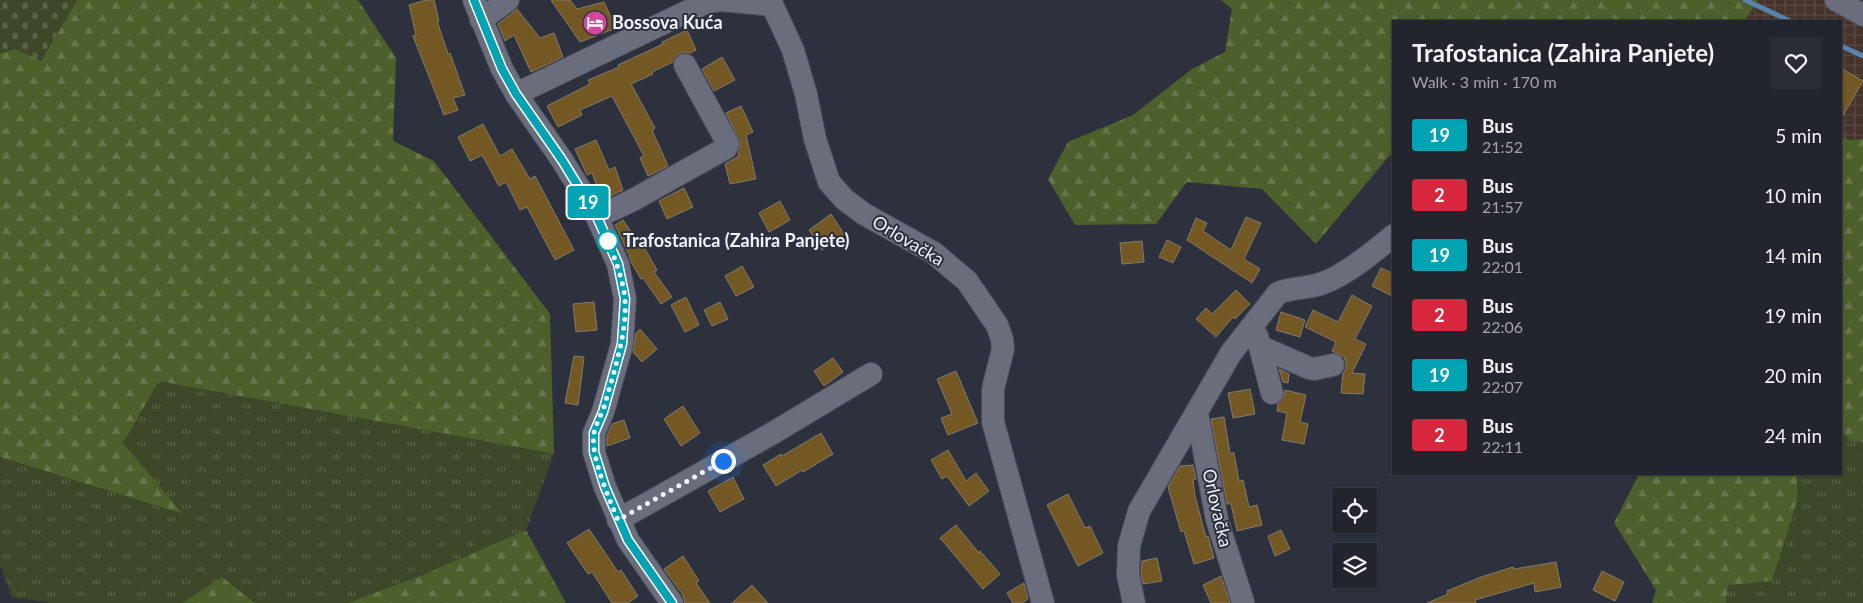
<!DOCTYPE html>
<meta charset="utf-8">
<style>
:root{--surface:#22242e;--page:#2a2c36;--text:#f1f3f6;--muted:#a2a4aa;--line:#3f414a}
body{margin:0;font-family:Lato,sans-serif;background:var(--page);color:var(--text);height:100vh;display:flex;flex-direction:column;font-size:19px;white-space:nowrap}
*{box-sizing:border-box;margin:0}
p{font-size:16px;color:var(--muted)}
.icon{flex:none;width:28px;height:28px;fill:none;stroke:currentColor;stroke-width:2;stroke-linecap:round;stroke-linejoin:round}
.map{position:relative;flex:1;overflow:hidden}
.drawer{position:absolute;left:1392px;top:20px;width:450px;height:455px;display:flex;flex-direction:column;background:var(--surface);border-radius:0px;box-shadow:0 1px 4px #0004,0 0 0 1px var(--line)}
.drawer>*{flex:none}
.badge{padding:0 10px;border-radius:4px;font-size:18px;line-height:32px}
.controls{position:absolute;left:1332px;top:488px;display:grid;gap:10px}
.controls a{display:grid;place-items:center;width:45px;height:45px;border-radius:0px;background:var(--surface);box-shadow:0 1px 4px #0004,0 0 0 1px var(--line);font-size:25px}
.you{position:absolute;width:25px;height:25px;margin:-12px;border:4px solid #fff;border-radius:50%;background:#1a73e8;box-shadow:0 0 0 8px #1a73e833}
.map>.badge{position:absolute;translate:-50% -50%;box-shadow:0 0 0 2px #fff}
.round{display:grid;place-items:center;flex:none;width:52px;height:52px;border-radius:0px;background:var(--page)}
.headline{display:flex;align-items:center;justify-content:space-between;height:85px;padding:0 20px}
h1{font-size:24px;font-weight:700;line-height:38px}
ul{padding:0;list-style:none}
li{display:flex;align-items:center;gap:15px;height:60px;padding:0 20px}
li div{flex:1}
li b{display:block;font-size:19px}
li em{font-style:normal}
li .badge{min-width:55px;font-weight:700;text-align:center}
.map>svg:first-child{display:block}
.industrial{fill:url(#industrial-grid)}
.grass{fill:url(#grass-tufts)}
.forest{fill:url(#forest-firs)}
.cemetery{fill:url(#cemetery-stones)}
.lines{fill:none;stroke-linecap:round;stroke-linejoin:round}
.stream{stroke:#5883ac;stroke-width:5}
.building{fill:#745823;stroke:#827a6b}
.minor-casing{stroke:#4a4d58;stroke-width:24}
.minor{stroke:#696d7c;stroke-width:22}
.line-casing{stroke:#fff;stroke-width:11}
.line{stroke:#00a3b4;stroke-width:8}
.walk{stroke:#f1f3fc;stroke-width:5;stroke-dasharray:0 9}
.stop-dot{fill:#fff;stroke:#00a3b4;stroke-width:2.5}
.labels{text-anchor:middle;stroke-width:4;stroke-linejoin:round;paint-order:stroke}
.poi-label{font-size:18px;font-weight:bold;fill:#f1f3fc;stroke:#2d303d;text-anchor:start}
.stop-label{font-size:18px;font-weight:bold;fill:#f1f3fc;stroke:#2d303d;text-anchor:start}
.street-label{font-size:18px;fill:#f1f3fc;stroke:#2d303d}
</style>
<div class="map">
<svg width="1863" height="603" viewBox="0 0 1863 603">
<defs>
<pattern id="industrial-grid" width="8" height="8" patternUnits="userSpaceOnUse" patternTransform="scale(1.25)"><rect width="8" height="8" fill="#46342c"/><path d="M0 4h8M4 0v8" fill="none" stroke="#584841"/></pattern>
<pattern id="grass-tufts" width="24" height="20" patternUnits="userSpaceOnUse" patternTransform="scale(1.25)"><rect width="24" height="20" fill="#3d4828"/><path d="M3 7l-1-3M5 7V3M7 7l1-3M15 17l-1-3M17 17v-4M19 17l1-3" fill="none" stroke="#5a6348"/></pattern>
<pattern id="forest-firs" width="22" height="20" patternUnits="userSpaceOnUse" patternTransform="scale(1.25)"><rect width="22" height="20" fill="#4d5f2b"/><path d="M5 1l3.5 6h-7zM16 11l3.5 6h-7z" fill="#67764b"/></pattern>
<pattern id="cemetery-stones" width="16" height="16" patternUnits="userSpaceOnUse" patternTransform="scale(1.25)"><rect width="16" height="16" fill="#3d4828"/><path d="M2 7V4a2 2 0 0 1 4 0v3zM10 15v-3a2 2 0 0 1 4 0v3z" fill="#5a6348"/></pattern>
</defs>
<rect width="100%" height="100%" fill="#2d303d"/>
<polygon class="industrial" points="1758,0 1863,0 1863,139 1849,140 1841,136 1841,21 1745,21"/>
<g class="grass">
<polygon points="159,381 554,454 526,530 423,575 347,603 255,603 222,577 182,603 51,603 12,597 0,564 0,457 182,514 123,443"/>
<polygon points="1841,430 1850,441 1863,442 1863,603 1726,603 1728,585 1797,501 1797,474 1841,474"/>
</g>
<g class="forest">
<polygon points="77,0 358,0 396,58 393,141 434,161 550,314 554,454 159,381 123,443 183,514 0,457 0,53 16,49 41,61"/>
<polygon points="1221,0 1758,0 1745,21 1394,21 1394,154 1389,156 1316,244 1262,189 1187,182 1156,224 1075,225 1048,179 1068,142 1133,115 1192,69 1225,52 1232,9"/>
<polygon points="1841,136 1849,140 1863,139 1863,442 1850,441 1841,430"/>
<polygon points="1639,474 1797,474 1797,501 1772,581 1728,585 1726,603 1652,603 1656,590 1614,523"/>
<polygon points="526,530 566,603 347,603 423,575"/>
<polygon points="222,577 255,603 182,603"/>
</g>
<polygon class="cemetery" points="0,0 77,0 41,61 16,49 0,53"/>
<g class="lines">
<g class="stream">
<polyline points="1745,0 1790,21"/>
<polyline points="1841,46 1863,56"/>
</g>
</g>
<g class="building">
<polygon points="426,0 434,0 439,21 437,21 448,54 450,53 465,95 453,98 458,110 444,115 413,36 416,35 409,5"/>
<polygon points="551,0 570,0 577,9 604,2 616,28 580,42"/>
<polygon points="517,9 540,38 554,33 563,57 531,72 514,35 505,41 498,24"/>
<polygon points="687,30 696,50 690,53 679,53 673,62 652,72 653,74 631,84 655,128 652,130 668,166 648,176 640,158 644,156 612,96 580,110 582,115 558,127 547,106 590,84 588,80 619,67 618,65 663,44 662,42"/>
<polygon points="722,57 735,80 714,91 702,69"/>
<polygon points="1841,68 1863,81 1841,119"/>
<polygon points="741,106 753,132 746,135 756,179 730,184 725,164 739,156 738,154 741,143 726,113"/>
<polygon points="483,124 500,156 512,149 530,179 535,176 574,250 555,260 527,207 520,210 506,182 499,186 482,155 470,161 458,137"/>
<polygon points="596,140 609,170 615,167 623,190 602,200 592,173 587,175 575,149"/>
<polygon points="684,188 693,207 667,219 659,201"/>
<polygon points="780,201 790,220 769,232 759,213"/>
<polygon points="831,214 844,234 822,250 809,230"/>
<polygon points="1246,217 1261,223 1244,259 1260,269 1252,283 1187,240 1196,218 1207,223 1203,231 1231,250"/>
<polygon points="623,220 642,248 644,247 657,270 654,272 672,297 661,304 643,278 641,279 631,262 629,255 615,225"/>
<polygon points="1167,240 1181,247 1173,263 1159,257"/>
<polygon points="1142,241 1144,262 1122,264 1120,243"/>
<polygon points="742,266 754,287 736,296 725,276"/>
<polygon points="1381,268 1394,274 1394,297 1372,286"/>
<polygon points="1236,290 1250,304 1235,319 1233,317 1216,337 1196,319 1206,308 1212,314"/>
<polygon points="1352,295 1372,306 1355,339 1366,344 1352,373 1365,374 1363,394 1341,393 1343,373 1346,369 1346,363 1344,357 1332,351 1336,342 1305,327 1313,310 1338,322"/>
<polygon points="686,297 699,325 685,332 671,305"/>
<polygon points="594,302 597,330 576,332 573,304"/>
<polygon points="720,302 728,319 712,326 704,310"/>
<polygon points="1281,312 1305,320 1300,337 1276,330"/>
<polygon points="640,329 657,349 642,362 633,352 636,333"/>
<polygon points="574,356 584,357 578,405 565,403"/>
<polygon points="833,358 843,372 824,386 814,371"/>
<polygon points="1279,369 1289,374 1288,383 1283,382"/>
<polygon points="956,371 978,423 948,435 941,418 952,414 937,379"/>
<polygon points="1250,389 1255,414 1233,418 1228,393"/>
<polygon points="1285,390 1306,395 1300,422 1308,424 1304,444 1282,440 1287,413 1277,411 1278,404 1284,397"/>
<polygon points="683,406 700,433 681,446 664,419"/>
<polygon points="1224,417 1230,453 1234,453 1239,481 1243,480 1249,507 1257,505 1262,525 1237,531 1231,504 1227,504 1211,419"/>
<polygon points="624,420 630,438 607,446 607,436 612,424"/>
<polygon points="821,433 833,454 803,472 802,470 776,486 763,465 781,454 782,456"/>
<polygon points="948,450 966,481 976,473 989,491 969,506 947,476 942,479 931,460"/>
<polygon points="1193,465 1196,479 1193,480 1195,496 1206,537 1208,536 1214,558 1194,564 1184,531 1181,532 1168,487 1180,466"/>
<polygon points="733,477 744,499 720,512 708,491"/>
<polygon points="1068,494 1085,528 1090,526 1103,553 1078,566 1047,505"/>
<polygon points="956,525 979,553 980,551 1000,574 983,589 940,538"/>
<polygon points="589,529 618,572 621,570 638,596 628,603 612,603 592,572 588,574 567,543"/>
<polygon points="1281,530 1290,549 1275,556 1268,536"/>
<polygon points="683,556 699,581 696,583 710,603 685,603 683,595 664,569"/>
<polygon points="1157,558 1162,581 1143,584 1141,574 1142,561"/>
<polygon points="1556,562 1561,587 1535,592 1534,583 1475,600 1476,603 1427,603 1448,594 1447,591 1481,577 1513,567 1514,569"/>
<polygon points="1602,571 1624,582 1615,601 1593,590"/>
<polygon points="1221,576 1230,603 1211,603 1203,585"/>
<polygon points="1024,583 1028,599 1022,603 1013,603 1007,593"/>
<polygon points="752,585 768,603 732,603"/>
</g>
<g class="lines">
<defs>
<g id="minor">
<polyline points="474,0 502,69 516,94 562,160 597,217 618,264 625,299 622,344 603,412 594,433 594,452 605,487 628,540 672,603"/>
<polyline points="770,0 793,50 806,94 815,139 829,182 844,199 864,214 934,253 967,281 997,325 1002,339 1003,349 993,389 993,422 1043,603"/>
<polyline points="1836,0 1863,15"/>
<polyline points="481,20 508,0"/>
<polyline points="516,94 705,3 721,0 772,5"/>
<polyline points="597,217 633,200 726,148 728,144 685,65"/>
<polyline points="1257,336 1272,393"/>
<polyline points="1261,347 1309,368 1314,369 1333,365"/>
<polyline points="1197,413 1217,520 1243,602"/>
<polyline points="618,520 773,433 871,374"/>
<path d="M1134,603L1128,575L1129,546L1139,511L1231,353L1278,293C1292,287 1308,289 1323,283C1346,275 1375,251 1394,235"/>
</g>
</defs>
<use href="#minor" class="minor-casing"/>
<use href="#minor" class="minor"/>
</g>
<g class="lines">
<defs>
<polyline id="line" points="474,0 502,69 516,94 562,160 597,217 618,264 625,299 622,344 603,412 594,433 594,452 605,487 628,540 672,603"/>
</defs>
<use href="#line" class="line-casing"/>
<use href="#line" class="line"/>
<path class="walk" d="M608,241C615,260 623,279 625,299C627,335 614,370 605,404C602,414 596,423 594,433C590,456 609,498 618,520L723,461"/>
</g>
<defs>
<symbol id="hotel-disc" viewBox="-11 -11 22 22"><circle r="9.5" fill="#d1479c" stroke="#2d303d"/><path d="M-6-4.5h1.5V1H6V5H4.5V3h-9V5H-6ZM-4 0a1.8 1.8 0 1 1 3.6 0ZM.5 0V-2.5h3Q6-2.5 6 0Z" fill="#fff"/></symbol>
</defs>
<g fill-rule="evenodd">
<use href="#hotel-disc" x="581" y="9" width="28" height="28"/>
</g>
<circle class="stop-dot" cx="608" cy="241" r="10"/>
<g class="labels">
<g class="poi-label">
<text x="612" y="29">Bossova Kuća</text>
</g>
<g class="stop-label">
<text x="623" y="247">Trafostanica (Zahira Panjete)</text>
</g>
<g class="street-label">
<text transform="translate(908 241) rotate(31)" y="6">Orlovačka</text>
<text transform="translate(1217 508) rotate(77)" y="6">Orlovačka</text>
</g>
</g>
</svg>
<div class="controls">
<a><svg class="icon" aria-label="locate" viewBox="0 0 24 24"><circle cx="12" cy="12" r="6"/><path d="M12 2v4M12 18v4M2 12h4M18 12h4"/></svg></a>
<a><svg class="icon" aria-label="layers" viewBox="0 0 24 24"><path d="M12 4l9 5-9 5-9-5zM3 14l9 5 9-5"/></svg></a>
</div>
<div class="you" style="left:723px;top:461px"></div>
<b class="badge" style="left:588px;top:202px;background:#00a3b4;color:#fff">19</b>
<section class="drawer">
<div class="headline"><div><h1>Trafostanica (Zahira Panjete)</h1><p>Walk · 3 min · 170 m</p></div><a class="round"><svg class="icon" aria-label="heart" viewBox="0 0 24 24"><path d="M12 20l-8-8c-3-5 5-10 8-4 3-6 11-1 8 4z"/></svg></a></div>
<ul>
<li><span class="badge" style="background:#00a3b4;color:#fff">19</span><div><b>Bus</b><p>21:52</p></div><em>5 min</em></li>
<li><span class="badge" style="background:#d7263d;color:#fff">2</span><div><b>Bus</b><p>21:57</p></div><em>10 min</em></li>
<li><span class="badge" style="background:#00a3b4;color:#fff">19</span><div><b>Bus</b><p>22:01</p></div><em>14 min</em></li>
<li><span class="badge" style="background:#d7263d;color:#fff">2</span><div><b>Bus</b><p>22:06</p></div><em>19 min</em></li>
<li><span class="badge" style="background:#00a3b4;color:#fff">19</span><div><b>Bus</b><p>22:07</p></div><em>20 min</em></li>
<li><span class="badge" style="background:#d7263d;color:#fff">2</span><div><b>Bus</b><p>22:11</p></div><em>24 min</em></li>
</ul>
</section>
</div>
